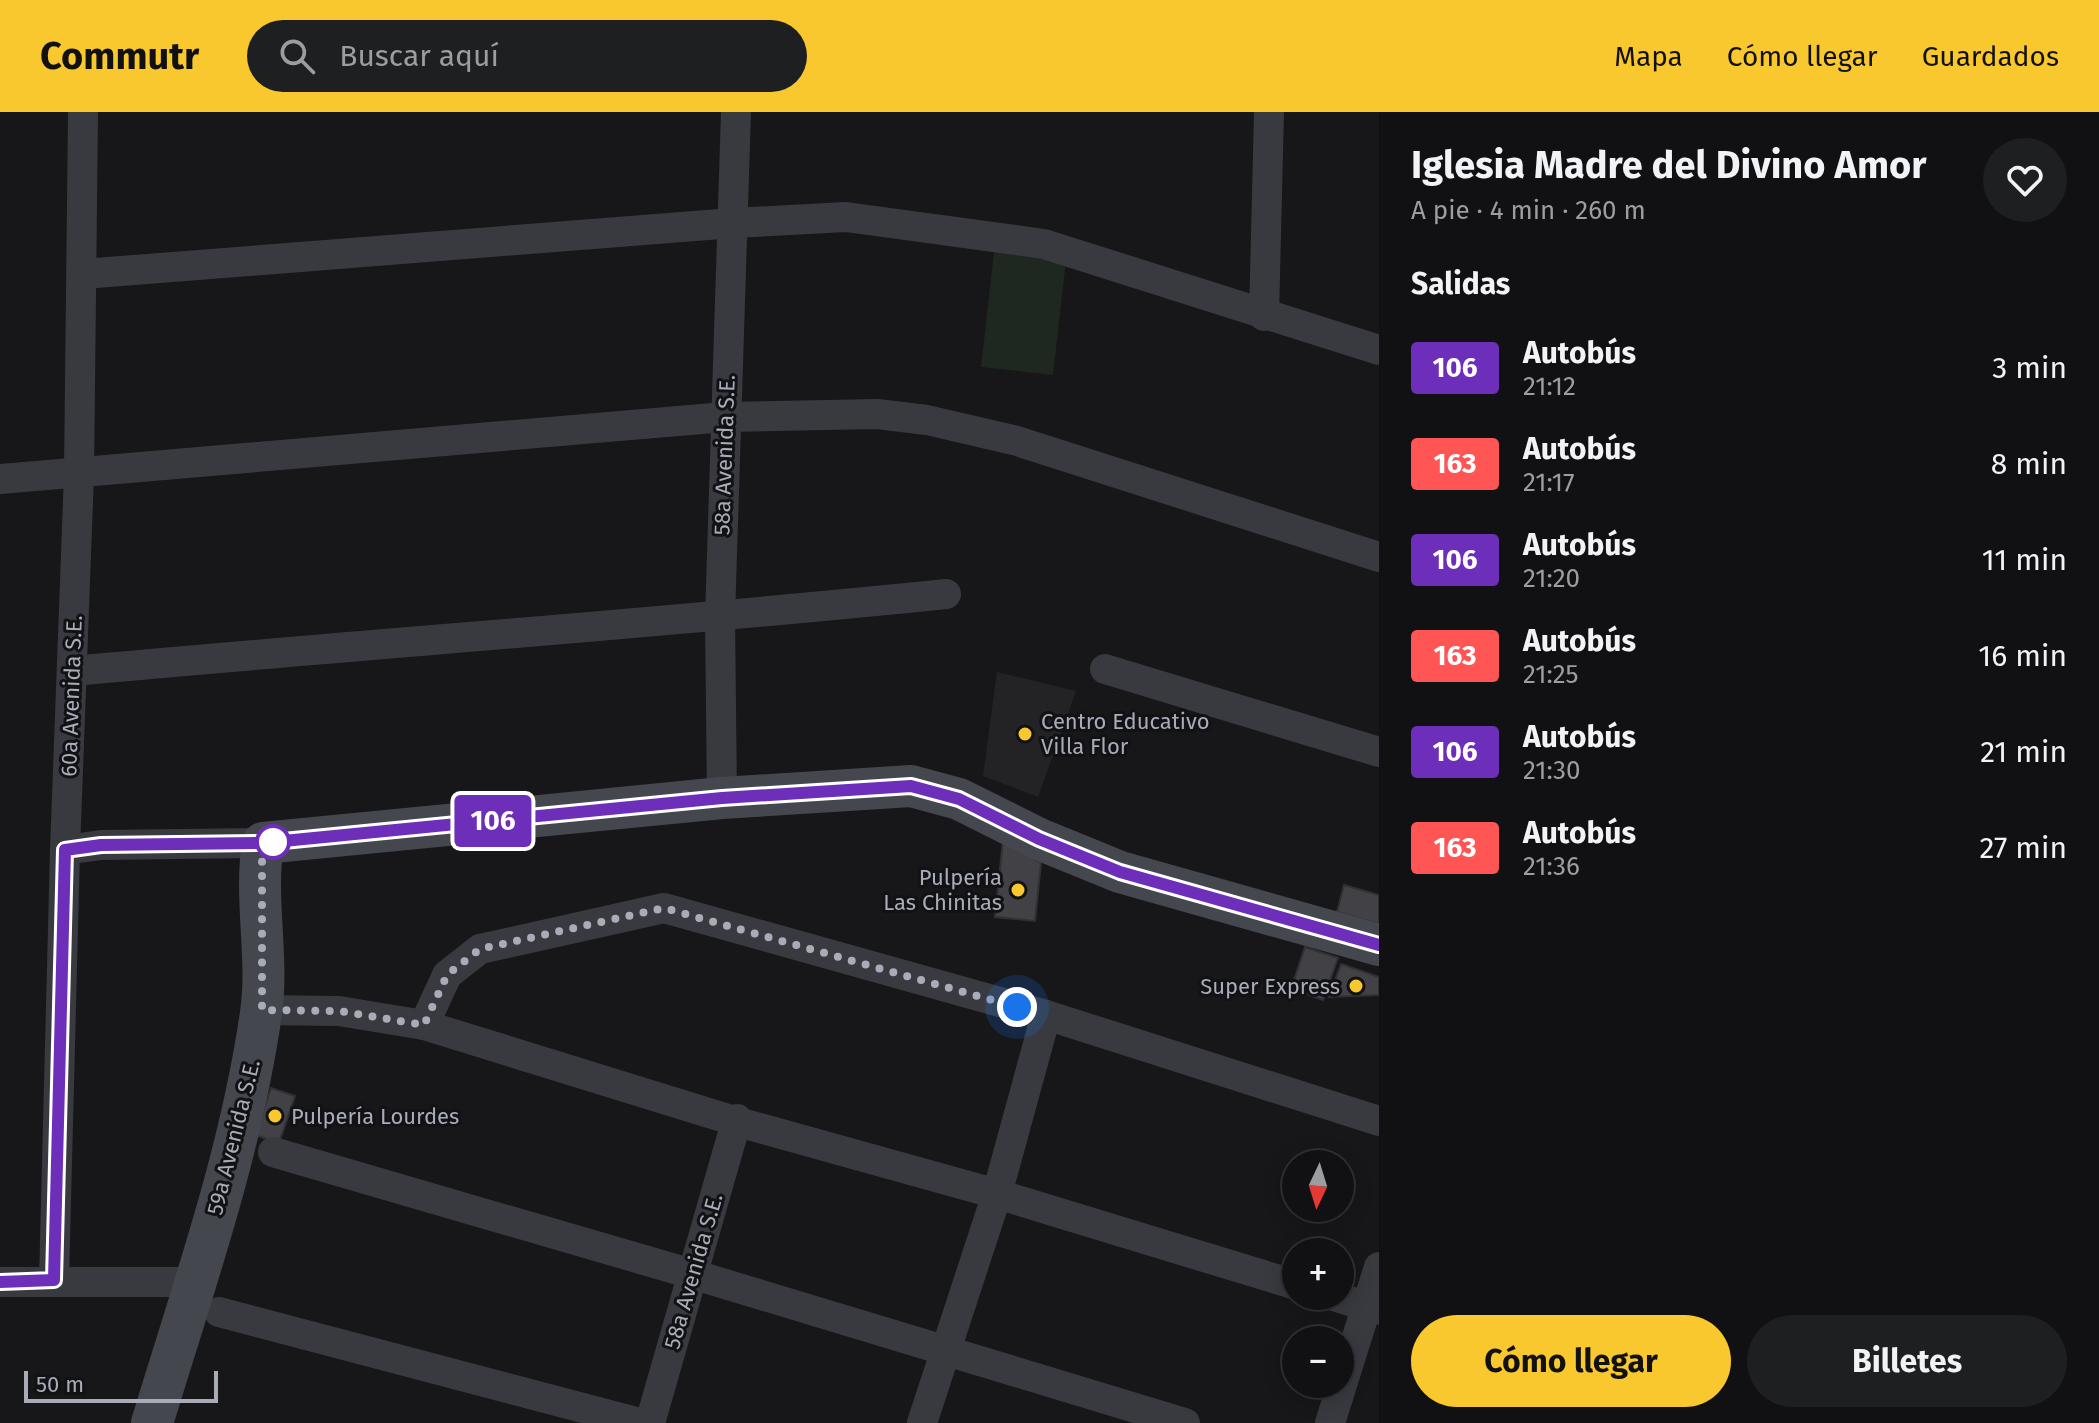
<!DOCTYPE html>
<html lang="es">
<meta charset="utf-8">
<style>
:root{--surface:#111113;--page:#1e1f21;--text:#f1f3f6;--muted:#9c9da0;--line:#303133;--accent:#f9c82e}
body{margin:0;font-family:"Fira Sans",sans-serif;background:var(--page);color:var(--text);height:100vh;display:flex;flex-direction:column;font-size:30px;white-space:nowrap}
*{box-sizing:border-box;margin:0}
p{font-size:26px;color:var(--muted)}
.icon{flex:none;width:44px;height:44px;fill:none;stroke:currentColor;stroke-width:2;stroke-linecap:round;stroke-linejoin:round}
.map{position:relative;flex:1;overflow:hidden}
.panel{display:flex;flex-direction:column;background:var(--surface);width:720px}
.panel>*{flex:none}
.badge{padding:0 16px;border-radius:6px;font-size:28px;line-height:52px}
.needle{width:52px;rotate:184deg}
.buttons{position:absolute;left:1282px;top:1038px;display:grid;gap:16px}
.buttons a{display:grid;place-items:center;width:72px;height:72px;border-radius:50%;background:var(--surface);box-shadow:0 4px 20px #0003,0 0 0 2px var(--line);font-size:40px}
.scale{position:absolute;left:24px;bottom:20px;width:194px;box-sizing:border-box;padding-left:8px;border:4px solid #a8acb9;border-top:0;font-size:22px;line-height:28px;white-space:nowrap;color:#a8acb9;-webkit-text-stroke:6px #121214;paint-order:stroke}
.you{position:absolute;width:40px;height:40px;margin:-20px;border:6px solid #fff;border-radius:50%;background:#1a73e8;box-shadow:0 0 0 12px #1a73e833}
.map>.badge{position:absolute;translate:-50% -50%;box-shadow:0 0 0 4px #fff}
h2{padding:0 32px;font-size:30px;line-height:72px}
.round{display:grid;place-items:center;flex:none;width:84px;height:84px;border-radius:42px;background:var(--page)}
.head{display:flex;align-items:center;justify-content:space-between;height:136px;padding:0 32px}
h1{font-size:38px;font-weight:700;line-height:60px}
.primary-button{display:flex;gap:16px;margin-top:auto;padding:16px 32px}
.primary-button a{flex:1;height:92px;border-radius:48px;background:var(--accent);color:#111;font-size:32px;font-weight:700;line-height:92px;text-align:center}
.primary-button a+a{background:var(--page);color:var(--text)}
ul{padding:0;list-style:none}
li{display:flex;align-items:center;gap:24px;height:96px;padding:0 32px}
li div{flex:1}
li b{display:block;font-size:30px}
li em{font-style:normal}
li .badge{min-width:88px;font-weight:700;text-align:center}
header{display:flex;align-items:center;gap:48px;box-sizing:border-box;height:112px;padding:0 40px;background:var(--accent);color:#111}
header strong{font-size:38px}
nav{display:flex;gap:44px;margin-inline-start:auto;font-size:28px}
.search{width:560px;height:72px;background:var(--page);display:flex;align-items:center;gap:20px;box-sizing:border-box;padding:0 28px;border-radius:44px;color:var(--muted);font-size:30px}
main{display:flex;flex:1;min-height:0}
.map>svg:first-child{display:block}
.built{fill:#232326}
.green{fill:#1e2720}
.building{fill:#414146;stroke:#313035;stroke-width:2}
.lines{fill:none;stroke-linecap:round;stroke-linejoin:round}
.street{stroke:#393a40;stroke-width:30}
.secondary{stroke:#45474e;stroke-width:42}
.line-casing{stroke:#fff;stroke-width:18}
.line{stroke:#6d2fba;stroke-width:12}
.walk{stroke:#a8acb9;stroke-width:8;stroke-dasharray:0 14.4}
.poi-dot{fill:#f9c82e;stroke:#121214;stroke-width:3}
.stop-dot{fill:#fff;stroke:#6d2fba;stroke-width:4}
.labels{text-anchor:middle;stroke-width:6;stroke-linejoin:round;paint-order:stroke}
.street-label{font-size:22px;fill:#a8acb9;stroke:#121214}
.poi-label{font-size:22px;fill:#a8acb9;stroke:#121214;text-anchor:start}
</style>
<header>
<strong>Commutr</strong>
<div class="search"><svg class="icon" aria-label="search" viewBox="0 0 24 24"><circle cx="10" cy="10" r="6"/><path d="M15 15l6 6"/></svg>Buscar aquí</div>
<nav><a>Mapa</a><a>Cómo llegar</a><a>Guardados</a></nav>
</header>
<main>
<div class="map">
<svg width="1379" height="1311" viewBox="0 0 1379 1311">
<rect width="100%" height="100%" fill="#171719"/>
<polygon class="built" points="997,560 1076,579 1038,685 983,664"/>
<polygon class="green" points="994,140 1066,149 1053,263 981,255"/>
<g class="building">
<polygon points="1003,728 1041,751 1035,809 995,805"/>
<polygon points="1344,773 1379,783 1379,812 1337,800"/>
<polygon points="1305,835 1338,846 1323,888 1291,877"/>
<polygon points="1341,852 1379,865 1379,883 1329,885"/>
<polygon points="271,976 295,984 279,1031 255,1023"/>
</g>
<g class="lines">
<g class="street">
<polyline points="83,162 733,111 846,105 1044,132 1379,238"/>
<polyline points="1264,204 1269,0"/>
<polyline points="0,367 725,305 877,302 927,308 1017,329 1379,445"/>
<polyline points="1105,557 1379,640"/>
<path d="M73,559C364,532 655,512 946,482"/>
<polyline points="722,686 720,505 736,0"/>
<polyline points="65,738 101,733 263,731"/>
<polyline points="262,898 339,899 424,913 738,1010 997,1082 1296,1173"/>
<polyline points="424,913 447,863 480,837 664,796 1046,903 1379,1009"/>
<polyline points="273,1040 692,1162 1185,1311"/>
<polyline points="54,1168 65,738 79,362 83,0"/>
<polyline points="0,1170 196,1170"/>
<polyline points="1333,1184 1379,1198"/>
<polyline points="219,1200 640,1311"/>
<polyline points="650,1311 737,1007"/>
<polyline points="922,1311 997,1082 1046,903"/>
<polyline points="1330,1311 1379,1155"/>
</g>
<path class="secondary" d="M152,1311C193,1176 241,1041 261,901C269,845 254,787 263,731L722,686L911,674L959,687L1039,727L1120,760L1379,833"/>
</g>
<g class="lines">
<defs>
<polyline id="line" points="0,1170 54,1168 65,738 101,733 263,731 722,686 911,674 959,687 1039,727 1120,760 1379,833"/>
</defs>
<use href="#line" class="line-casing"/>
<use href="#line" class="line"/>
<polyline class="walk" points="273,730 263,731 262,739 262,898 339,899 424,913 447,863 480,837 664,796 1017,895"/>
</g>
<g class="poi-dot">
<circle cx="1025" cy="622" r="8"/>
<circle cx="1018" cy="778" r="8"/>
<circle cx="1356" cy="874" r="8"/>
<circle cx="275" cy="1004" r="8"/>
</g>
<circle class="stop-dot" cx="273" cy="730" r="16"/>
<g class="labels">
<g class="street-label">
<text transform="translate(724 343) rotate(-88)" y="8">58a Avenida S.E.</text>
<text transform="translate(71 584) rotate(-88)" y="8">60a Avenida S.E.</text>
<text transform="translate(233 1025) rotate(-76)" y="8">59a Avenida S.E.</text>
<text transform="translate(693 1159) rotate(-74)" y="8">58a Avenida S.E.</text>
</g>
<g class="poi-label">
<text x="1041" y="617">Centro Educativo<tspan x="1041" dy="25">Villa Flor</tspan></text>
<text x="1002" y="773" text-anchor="end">Pulpería<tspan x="1002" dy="25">Las Chinitas</tspan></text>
<text x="1340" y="882" text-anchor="end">Super Express</text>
<text x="291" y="1012">Pulpería Lourdes</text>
</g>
</g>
</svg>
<div class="buttons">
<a><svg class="needle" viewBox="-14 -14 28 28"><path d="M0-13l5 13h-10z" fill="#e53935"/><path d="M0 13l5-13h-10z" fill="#9c9da0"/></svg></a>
<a>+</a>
<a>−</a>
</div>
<div class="scale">50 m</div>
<div class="you" style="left:1017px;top:895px"></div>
<b class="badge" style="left:493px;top:709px;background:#6d2fba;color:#fff">106</b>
</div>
<section class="panel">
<div class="head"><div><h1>Iglesia Madre del Divino Amor</h1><p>A pie · 4 min · 260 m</p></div><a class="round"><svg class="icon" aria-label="heart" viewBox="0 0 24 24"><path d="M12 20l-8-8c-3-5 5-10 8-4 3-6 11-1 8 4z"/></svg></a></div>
<h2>Salidas</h2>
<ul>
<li><span class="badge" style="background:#6d2fba;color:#fff">106</span><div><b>Autobús</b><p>21:12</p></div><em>3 min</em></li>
<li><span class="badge" style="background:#f55;color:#fff">163</span><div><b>Autobús</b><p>21:17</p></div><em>8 min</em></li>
<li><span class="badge" style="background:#6d2fba;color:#fff">106</span><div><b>Autobús</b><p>21:20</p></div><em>11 min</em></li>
<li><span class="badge" style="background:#f55;color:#fff">163</span><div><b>Autobús</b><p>21:25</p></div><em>16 min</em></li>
<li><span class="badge" style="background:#6d2fba;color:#fff">106</span><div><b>Autobús</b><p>21:30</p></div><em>21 min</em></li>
<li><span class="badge" style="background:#f55;color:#fff">163</span><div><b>Autobús</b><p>21:36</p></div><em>27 min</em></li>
</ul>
<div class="primary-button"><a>Cómo llegar</a><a>Billetes</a></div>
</section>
</main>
